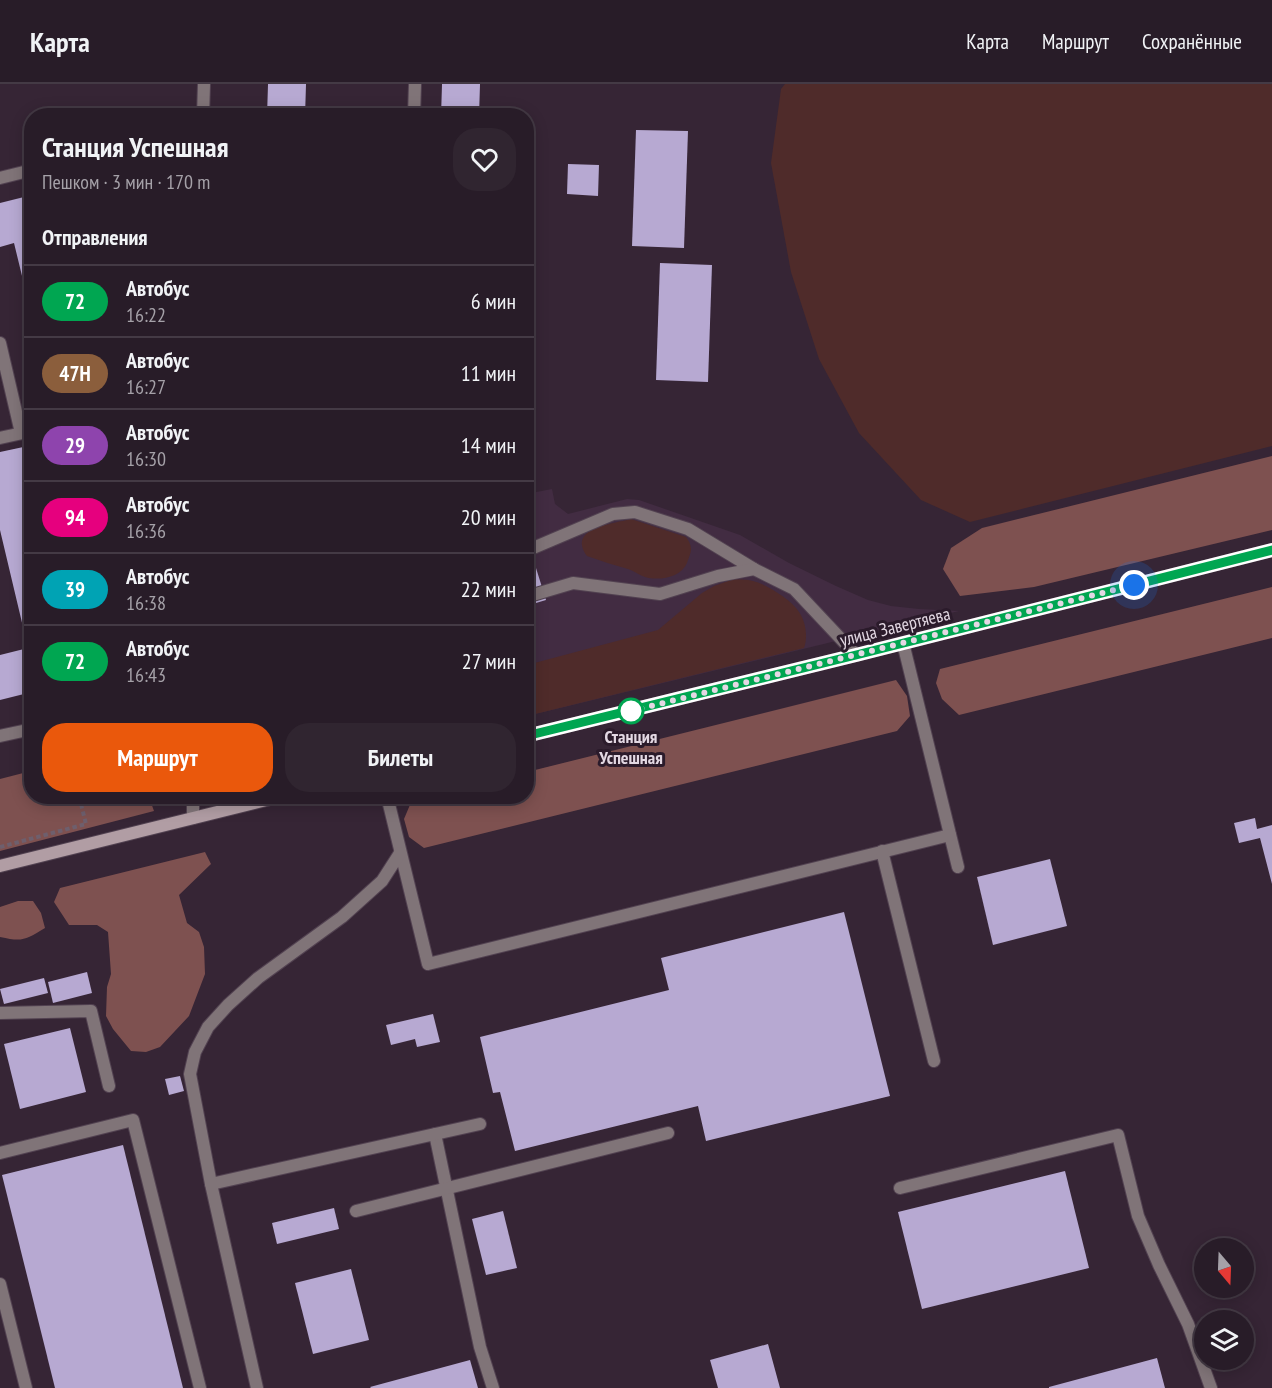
<!DOCTYPE html>
<html lang="ru">
<meta charset="utf-8">
<style>
:root{--surface:#281c28;--page:#302530;--text:#f1f3f6;--muted:#a5a1a8;--line:#443a45;--accent:#ea580c}
body{margin:0;font-family:"PT Sans Narrow",sans-serif;background:var(--page);color:var(--text);height:100vh;display:flex;flex-direction:column;font-size:22px;white-space:nowrap}
*{box-sizing:border-box;margin:0}
p{font-size:20px;color:var(--muted)}
.icon{flex:none;width:33px;height:33px;fill:none;stroke:currentColor;stroke-width:2;stroke-linecap:round;stroke-linejoin:round}
.map{position:relative;flex:1;overflow:hidden}
.sheet{position:absolute;left:24px;top:24px;width:510px;height:696px;display:flex;flex-direction:column;background:var(--surface);border-radius:24px;box-shadow:0 3px 15px #0003,0 0 0 2px var(--line)}
.sheet>*{flex:none}
.badge{padding:0 12px;border-radius:20px;font-size:21px;line-height:39px}
.needle{width:39px;rotate:161deg}
.controls{position:absolute;left:1194px;top:1154px;display:grid;gap:12px}
.controls a{display:grid;place-items:center;width:60px;height:60px;border-radius:50%;background:var(--surface);box-shadow:0 3px 15px #0003,0 0 0 2px var(--line);font-size:30px}
.you{position:absolute;width:30px;height:30px;margin:-15px;border:4px solid #fff;border-radius:50%;background:#1a73e8;box-shadow:0 0 0 9px #1a73e833}
.map>.badge{position:absolute;translate:-50% -50%;box-shadow:0 0 0 3px #fff}
h2{padding:0 18px;font-size:22px;line-height:54px}
.round{display:grid;place-items:center;flex:none;width:63px;height:63px;border-radius:24px;background:var(--page)}
.headline{display:flex;align-items:center;justify-content:space-between;height:102px;padding:0 18px}
h1{font-size:28px;font-weight:600;line-height:45px}
.button{display:flex;gap:12px;margin-top:auto;padding:12px 18px}
.button a{flex:1;height:69px;border-radius:24px;background:var(--accent);color:#fff;font-size:24px;font-weight:600;line-height:69px;text-align:center}
.button a+a{background:var(--page);color:var(--text)}
ul{padding:0;list-style:none}
li{display:flex;align-items:center;gap:18px;height:72px;padding:0 18px;border-top:2px solid var(--line)}
li div{flex:1}
li b{display:block;font-size:22px}
li em{font-style:normal}
li .badge{min-width:66px;font-weight:700;text-align:center}
header{display:flex;align-items:center;gap:36px;box-sizing:border-box;height:84px;padding:0 30px;background:var(--surface);border-bottom:2px solid var(--line)}
header strong{font-size:28px}
nav{display:flex;gap:33px;margin-inline-start:auto;font-size:21px}
.map>svg:first-child{display:block}
.built{fill:#422c42}
.green{fill:#4f2b2a}
.forest{fill:#7e5150}
.building{fill:#b7a9d2}
.lines{fill:none;stroke-linecap:round;stroke-linejoin:round}
.lane-casing{stroke:#524251;stroke-width:14}
.street-casing{stroke:#524251;stroke-width:14}
.secondary-casing{stroke:#524251;stroke-width:14}
.path{stroke:#6e5f6d;stroke-width:4;stroke-dasharray:4.5 3;stroke-linecap:butt}
.lane{stroke:#807478;stroke-width:12}
.street{stroke:#807478;stroke-width:12}
.secondary{stroke:#b19da4;stroke-width:12}
.line-casing{stroke:#fff;stroke-width:14}
.line{stroke:#00a651;stroke-width:9}
.walk{stroke:#e3d8e3;stroke-width:6;stroke-dasharray:0 10.8}
.stop-dot{fill:#fff;stroke:#00a651;stroke-width:3}
.labels{text-anchor:middle;stroke-width:6;stroke-linejoin:round;paint-order:stroke}
.street-label{font-size:18px;fill:#e3d8e3;stroke:#2b1b2b}
.stop-label{font-size:18px;font-weight:bold;fill:#e3d8e3;stroke:#2b1b2b}
</style>
<header>
<strong>Карта</strong>
<nav><a>Карта</a><a>Маршрут</a><a>Сохранённые</a></nav>
</header>
<div class="map">
<svg width="1272" height="1304" viewBox="0 0 1272 1304">
<rect width="100%" height="100%" fill="#362535"/>
<polygon class="built" points="552,405 555,420 568,430 627,415 639,416 740,451 789,479 836,502 868,516 891,522 919,525 959,527 527,632 526,410"/>
<g class="green">
<polygon points="785,0 1272,0 1272,362 970,438 921,416 859,349 819,275 791,188 771,79 781,5"/>
<path d="M631,435L686,453C694,464 691,468 687,479C681,494 658,497 645,493C639,491 634,487 628,485C614,481 601,477 587,472C567,444 612,440 631,435Z"/>
<path d="M734,495C740,496 747,495 753,497C766,500 792,516 799,528C806,538 808,553 804,564L527,632V581L658,546L702,509L714,502Z"/>
</g>
<g class="forest">
<polygon points="1272,372 1272,446 1034,503 960,512 943,485 951,464 982,444"/>
<polygon points="1272,503 1272,554 959,631 942,615 936,599 940,585"/>
<polygon points="896,596 907,612 910,632 897,647 424,764 409,753 404,735 412,716 426,712 526,712 527,688"/>
<polygon points="31,687 32,712 149,713 154,727 0,767 0,695"/>
<polygon points="205,768 211,780 179,811 187,839 199,848 204,863 205,890 189,932 160,963 146,968 131,967 113,945 106,932 107,903 111,890 108,848 97,841 69,841 54,818 60,804"/>
<path d="M18,817H33L41,829L45,844C25,856 23,858 0,853V823Z"/>
</g>
<g class="building">
<polygon points="268,0 306,0 305,32 267,32"/>
<polygon points="442,0 480,0 479,32 441,32"/>
<polygon points="636,46 688,47 684,164 632,162"/>
<polygon points="568,80 599,81 598,112 567,110"/>
<polygon points="32,111 32,229 31,229 14,159 0,163 0,119"/>
<polygon points="660,179 712,181 708,298 656,296"/>
<polygon points="28,362 32,375 32,608 0,616 0,571 28,564 0,446 0,368"/>
<polygon points="526,452 546,516 526,522"/>
<polygon points="1255,734 1257,745 1272,741 1272,800 1260,754 1239,759 1234,739"/>
<polygon points="1050,775 1067,842 993,861 977,793"/>
<polygon points="844,828 890,1012 706,1057 698,1022 515,1067 500,1008 493,1009 480,953 669,906 661,874"/>
<polygon points="87,888 92,909 53,919 48,898"/>
<polygon points="44,894 48,909 4,920 0,905"/>
<polygon points="433,930 440,958 417,963 415,955 391,961 386,941"/>
<polygon points="70,944 86,1008 20,1025 4,960"/>
<polygon points="180,992 184,1007 169,1011 165,995"/>
<polygon points="123,1061 183,1304 55,1304 2,1091"/>
<polygon points="1065,1087 1089,1184 922,1225 898,1128"/>
<polygon points="334,1124 339,1145 277,1160 272,1139"/>
<polygon points="503,1127 517,1184 486,1191 472,1135"/>
<polygon points="351,1185 369,1256 313,1270 295,1199"/>
<polygon points="768,1260 780,1304 718,1304 710,1276"/>
<polygon points="1157,1274 1165,1304 1049,1304 1049,1303"/>
<polygon points="470,1276 478,1304 371,1304 370,1303"/>
</g>
<g class="lines">
<defs>
<g id="lane">
<polyline points="414,32 415,0"/>
<polyline points="0,94 32,86"/>
<polyline points="0,259 21,349"/>
<polyline points="0,354 32,347"/>
<polyline points="526,467 613,430 635,428 688,445 754,485"/>
<polyline points="526,513 573,499 660,510 718,492 754,485 794,505 856,571"/>
<polyline points="903,559 958,783"/>
<polyline points="0,652 32,645"/>
<polyline points="387,712 428,880 950,751"/>
<polyline points="882,767 934,977"/>
<polyline points="0,929 91,927 109,1002"/>
<polyline points="435,1050 480,1263 493,1304"/>
<polyline points="0,1069 133,1036 200,1304"/>
<polyline points="211,1100 480,1040"/>
<polyline points="900,1104 1118,1051 1138,1132 1159,1181 1188,1240 1211,1304"/>
<polyline points="356,1127 668,1049"/>
<polyline points="0,1200 26,1304"/>
<polyline points="257,1304 211,1100 190,990 195,968 208,943 228,921 258,894 342,833 382,797 400,769"/>
</g>
<g id="street">
<polyline points="203,32 204,0"/>
<polyline points="193,712 193,734"/>
</g>
<g id="secondary">
<polyline points="526,652 856,571 1272,466"/>
<polyline points="0,782 282,712"/>
</g>
</defs>
<use href="#lane" class="lane-casing"/>
<use href="#street" class="street-casing"/>
<use href="#secondary" class="secondary-casing"/>
<polyline class="path" points="0,763 86,740 79,712"/>
<use href="#lane" class="lane"/>
<use href="#street" class="street"/>
<use href="#secondary" class="secondary"/>
</g>
<g class="lines">
<defs>
<polyline id="line" points="526,652 856,571 1272,466"/>
</defs>
<use href="#line" class="line-casing"/>
<use href="#line" class="line"/>
<polyline class="walk" points="631,627 1134,501"/>
</g>
<circle class="stop-dot" cx="631" cy="627" r="12"/>
<g class="labels">
<g class="street-label">
<text transform="translate(895 543) rotate(-14)" y="6">улица Завертяева</text>
</g>
<g class="stop-label">
<text x="631" y="659">Станция<tspan x="631" dy="21">Успешная</tspan></text>
</g>
</g>
</svg>
<div class="controls">
<a><svg class="needle" viewBox="-14 -14 28 28"><path d="M0-13l5 13h-10z" fill="#e53935"/><path d="M0 13l5-13h-10z" fill="#a5a1a8"/></svg></a>
<a><svg class="icon" aria-label="layers" viewBox="0 0 24 24"><path d="M12 4l9 5-9 5-9-5zM3 14l9 5 9-5"/></svg></a>
</div>
<div class="you" style="left:1134px;top:501px"></div>
<section class="sheet">
<div class="headline"><div><h1>Станция Успешная</h1><p>Пешком · 3 мин · 170 m</p></div><a class="round"><svg class="icon" aria-label="heart" viewBox="0 0 24 24"><path d="M12 20l-8-8c-3-5 5-10 8-4 3-6 11-1 8 4z"/></svg></a></div>
<h2>Отправления</h2>
<ul>
<li><span class="badge" style="background:#00a651;color:#fff">72</span><div><b>Автобус</b><p>16:22</p></div><em>6 мин</em></li>
<li><span class="badge" style="background:#8b5e3c;color:#fff">47Н</span><div><b>Автобус</b><p>16:27</p></div><em>11 мин</em></li>
<li><span class="badge" style="background:#8e44ad;color:#fff">29</span><div><b>Автобус</b><p>16:30</p></div><em>14 мин</em></li>
<li><span class="badge" style="background:#e6007e;color:#fff">94</span><div><b>Автобус</b><p>16:36</p></div><em>20 мин</em></li>
<li><span class="badge" style="background:#00a3b4;color:#fff">39</span><div><b>Автобус</b><p>16:38</p></div><em>22 мин</em></li>
<li><span class="badge" style="background:#00a651;color:#fff">72</span><div><b>Автобус</b><p>16:43</p></div><em>27 мин</em></li>
</ul>
<div class="button"><a>Маршрут</a><a>Билеты</a></div>
</section>
</div>
